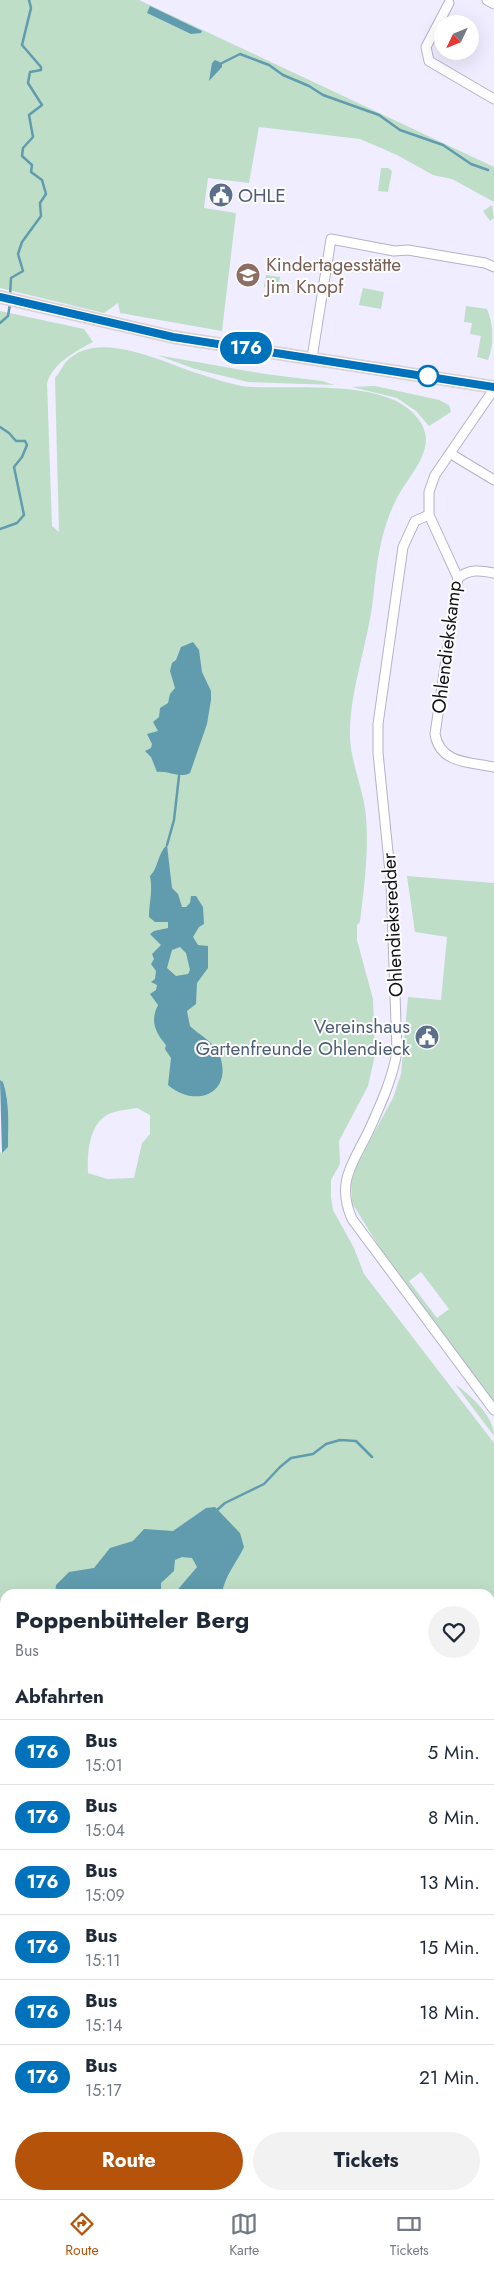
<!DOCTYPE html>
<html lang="de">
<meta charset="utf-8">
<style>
:root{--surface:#fff;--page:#f2f2f3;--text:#1f2937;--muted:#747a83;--line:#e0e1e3;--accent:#b45309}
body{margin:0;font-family:Jost,sans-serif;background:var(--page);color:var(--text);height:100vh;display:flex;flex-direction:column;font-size:19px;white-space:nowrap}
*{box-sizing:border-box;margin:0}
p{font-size:16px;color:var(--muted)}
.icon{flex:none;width:28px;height:28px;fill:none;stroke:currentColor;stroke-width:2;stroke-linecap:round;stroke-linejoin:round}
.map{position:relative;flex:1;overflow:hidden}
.sheet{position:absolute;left:0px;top:1589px;width:495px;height:611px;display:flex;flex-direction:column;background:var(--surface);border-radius:15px 15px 0 0;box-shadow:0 5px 20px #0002}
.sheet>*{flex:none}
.badge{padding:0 10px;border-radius:16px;font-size:18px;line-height:32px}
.needle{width:32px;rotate:227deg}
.controls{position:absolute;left:434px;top:15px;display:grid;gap:10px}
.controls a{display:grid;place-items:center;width:45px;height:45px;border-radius:50%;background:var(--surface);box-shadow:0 5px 20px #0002;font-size:25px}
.map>.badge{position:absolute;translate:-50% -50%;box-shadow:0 0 0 2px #fff}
h2{padding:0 15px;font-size:19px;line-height:45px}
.round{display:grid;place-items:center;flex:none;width:52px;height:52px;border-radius:26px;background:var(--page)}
.head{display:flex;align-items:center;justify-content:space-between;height:85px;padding:0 15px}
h1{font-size:24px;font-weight:700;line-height:38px}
.button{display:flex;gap:10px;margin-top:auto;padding:10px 15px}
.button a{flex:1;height:58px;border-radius:30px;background:var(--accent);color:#fff;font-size:20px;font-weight:700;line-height:58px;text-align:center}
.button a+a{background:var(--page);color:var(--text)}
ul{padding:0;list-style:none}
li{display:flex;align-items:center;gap:15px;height:65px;padding:0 15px;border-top:1px solid var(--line)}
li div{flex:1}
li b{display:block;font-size:19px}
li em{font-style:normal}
li .badge{min-width:55px;font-weight:700;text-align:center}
.menu{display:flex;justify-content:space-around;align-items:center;height:70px;border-top:1px solid var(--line);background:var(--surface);font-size:14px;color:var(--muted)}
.menu a{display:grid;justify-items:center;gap:2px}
.menu .active{color:var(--accent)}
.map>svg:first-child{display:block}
.green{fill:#bfdec7;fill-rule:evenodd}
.water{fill:#609cae;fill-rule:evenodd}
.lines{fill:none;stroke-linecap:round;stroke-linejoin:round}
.stream{stroke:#609cae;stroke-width:2.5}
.minor-casing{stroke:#b5b2c7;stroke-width:11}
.major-casing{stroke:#d5d4d6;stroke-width:14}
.minor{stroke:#fff;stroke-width:9}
.major{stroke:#e3a4b2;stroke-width:11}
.line-casing{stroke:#fff;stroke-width:11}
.line{stroke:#0072bc;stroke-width:8}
.stop-dot{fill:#fff;stroke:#0072bc;stroke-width:2.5}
.labels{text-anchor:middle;stroke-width:4;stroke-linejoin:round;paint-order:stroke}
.service-label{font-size:19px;fill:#4e5e75;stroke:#fdfdfd;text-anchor:start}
.education-label{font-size:19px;fill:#785e54;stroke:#fdfdfd;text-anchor:start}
.street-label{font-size:19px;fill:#131219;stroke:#fdfdfd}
</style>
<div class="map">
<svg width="494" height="2199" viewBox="0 0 494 2199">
<rect width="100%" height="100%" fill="#efedff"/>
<g class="green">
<polygon points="0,0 139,0 494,167 494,202 452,179 433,175 397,155 360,139 259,127 249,183 208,178 204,208 236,213 222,331 120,313 118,303 104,313 0,288"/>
<polygon points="381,168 388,168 392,171 388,192 378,191"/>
<polygon points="492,205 494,218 490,221 483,211"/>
<polygon points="266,275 280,277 278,290 264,287"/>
<polygon points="363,288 384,292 381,309 359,305"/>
<path d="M466,306L487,309C494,325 494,345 488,360L477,357L481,336L470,334L472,323L464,322Z"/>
<path d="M0,311L84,329L93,342C76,351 53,363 47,383L52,526L59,532L55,378C59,374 62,367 65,363C97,326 165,364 203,375C218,380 236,386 251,387C294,389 378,380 411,411C446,443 410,471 396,500C386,519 380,544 377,565C374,586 373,608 368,629C361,664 349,701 350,737C351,764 364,790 366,817C369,852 364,888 360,922L357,925V940L373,999L375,1055L368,1086L339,1141L340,1164L331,1180V1197L333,1210L354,1248L364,1274L494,1443V1622L490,1626V1594H5V2195H119L117,2199H0V1152L2,1153C8,1129 11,1105 3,1082L0,1080ZM137,1108L150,1115V1134L142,1143L134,1178L107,1179L88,1173C87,1152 89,1119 114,1112C121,1110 130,1109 137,1108Z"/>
<polygon points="157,355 265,374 322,381 334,385 248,382 195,369"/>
<polygon points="375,386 439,400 449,405 451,412 429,426 416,411 397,398 352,387"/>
<path d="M407,876L494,883V1403L380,1248L352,1203L351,1175L393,1098L401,1074L408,997L441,1000L447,937L415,932ZM421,1272L449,1309L437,1318L409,1281Z"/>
<path d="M455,1384C470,1395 494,1416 494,1436Z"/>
<polygon points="490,2125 494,2126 494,2199 136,2199 138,2195 490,2195"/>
</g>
<g class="water">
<polygon points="150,6 202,31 201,33 191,34 147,13"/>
<polygon points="215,60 222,63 222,67 209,81 212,63"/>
<path d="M193,642L199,650L202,672L211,691V700L207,724L190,773C179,779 169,770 157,772L151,757L145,751L151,748L152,744L147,734L158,731L153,722L159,717L160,708L168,703L170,694L175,688L170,671L172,663L176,660L181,647Z"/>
<path d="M167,845L172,888L178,894L182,907H186L190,903L191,896H196L203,907L204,924L199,927L193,937L198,945L208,946V968L197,983L196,1004L187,1011L190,1026C199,1035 216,1043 220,1056C233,1095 194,1108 168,1085L171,1058L165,1049L166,1045C155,1032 150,1021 158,1005L150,994L156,990L157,985L151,982L155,979L156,971L151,964L154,959L152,954L161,945L150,934L154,931L168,928V922H155L149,917C149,901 153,893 150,876C159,867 157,854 167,845ZM180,947L186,953L190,970L188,974L176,976L167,968L172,950Z"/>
<path d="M0,1080L3,1082C10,1102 8,1126 8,1147L2,1153Z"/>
<path d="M215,1507L240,1533L244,1547C237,1562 224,1577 222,1594H174L197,1567L192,1558L182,1557L175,1560L174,1571L161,1583V1594H55L56,1585L69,1572L94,1568L110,1548L133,1541L144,1529L173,1531L206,1508Z"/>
</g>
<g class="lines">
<g class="stream">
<polyline points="222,63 240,54 269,65 283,75 309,86 323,95 379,115 400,130 443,145 471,164 488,170"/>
<polyline points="10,296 11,278 23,271 18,254 22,242 41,216 40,203 46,194 42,180 31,172 32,165 22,156 23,148 33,137 29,115 42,105 28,83 30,72 41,70 41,67 22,45 31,8 29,0"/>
<polyline points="0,323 8,316 10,304"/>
<polyline points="0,427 9,433 16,441 25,441 27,445 22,457 14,467 24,515 17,523 0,529"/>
<polyline points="167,845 174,820 179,776"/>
<polyline points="217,1510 225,1503 264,1484 280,1467 291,1458 313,1454 326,1444 340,1440 356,1441 372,1457"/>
</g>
<defs>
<g id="minor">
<polyline points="487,0 494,4"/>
<polyline points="449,3 426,47 429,61 494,99"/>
<polyline points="312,358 331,239 394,251 408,250 485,263 494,267"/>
<path d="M494,389L435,475L429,492V515L458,578L435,734C440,764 470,762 494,767"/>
<polyline points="451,454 494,480"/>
<path d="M429,515L415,521L403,547L378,724V753L391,882L397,1051C393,1077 381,1104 370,1128C355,1161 335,1180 352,1219L494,1410"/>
<path d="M458,578C469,569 480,570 494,573"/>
<polyline points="490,1761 494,1755"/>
<polyline points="490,1994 494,1996"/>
</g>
<polyline id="major" points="0,297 173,337 494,387"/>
</defs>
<use href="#minor" class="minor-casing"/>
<use href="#major" class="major-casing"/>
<use href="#minor" class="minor"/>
<use href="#major" class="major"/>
</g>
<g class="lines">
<defs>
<polyline id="line" points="0,297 173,337 494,387"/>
</defs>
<use href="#line" class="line-casing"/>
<use href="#line" class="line"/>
</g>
<defs>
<symbol id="civic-disc" viewBox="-11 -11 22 22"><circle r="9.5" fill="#5c6f8a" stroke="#fdfdfd"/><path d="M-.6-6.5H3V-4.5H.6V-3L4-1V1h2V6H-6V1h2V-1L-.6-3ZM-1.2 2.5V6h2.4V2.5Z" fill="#fff"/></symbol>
<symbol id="school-disc" viewBox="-11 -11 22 22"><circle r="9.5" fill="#8d6e63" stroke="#fdfdfd"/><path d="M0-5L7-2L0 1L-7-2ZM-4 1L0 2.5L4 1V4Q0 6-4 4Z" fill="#fff"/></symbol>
</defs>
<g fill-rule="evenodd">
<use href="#civic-disc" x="207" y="181" width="28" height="28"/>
<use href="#school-disc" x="234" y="261" width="28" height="28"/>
<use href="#civic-disc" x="413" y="1023" width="28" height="28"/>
</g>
<circle class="stop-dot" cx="428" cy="376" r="10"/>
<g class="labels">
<g class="service-label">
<text x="238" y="202">OHLE</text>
<text x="410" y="1033" text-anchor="end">Vereinshaus<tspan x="410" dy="22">Gartenfreunde Ohlendieck</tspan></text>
</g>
<g class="education-label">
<text x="266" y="271">Kindertagesstätte<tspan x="266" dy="22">Jim Knopf</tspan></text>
</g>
<g class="street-label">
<text transform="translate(446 647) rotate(-83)" y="7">Ohlendiekskamp</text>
<text transform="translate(392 925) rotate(-93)" y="7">Ohlendieksredder</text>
</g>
</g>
</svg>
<div class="controls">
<a><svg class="needle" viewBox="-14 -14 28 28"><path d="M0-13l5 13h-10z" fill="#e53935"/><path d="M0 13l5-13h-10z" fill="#747a83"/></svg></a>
</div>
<b class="badge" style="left:246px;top:348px;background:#0072bc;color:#fff">176</b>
<section class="sheet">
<div class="head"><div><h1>Poppenbütteler Berg</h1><p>Bus</p></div><a class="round"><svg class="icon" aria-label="heart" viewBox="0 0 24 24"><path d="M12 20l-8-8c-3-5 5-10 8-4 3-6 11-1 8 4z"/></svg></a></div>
<h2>Abfahrten</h2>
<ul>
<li><span class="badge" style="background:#0072bc;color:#fff">176</span><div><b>Bus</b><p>15:01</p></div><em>5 Min.</em></li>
<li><span class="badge" style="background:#0072bc;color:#fff">176</span><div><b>Bus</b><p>15:04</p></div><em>8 Min.</em></li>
<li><span class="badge" style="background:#0072bc;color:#fff">176</span><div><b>Bus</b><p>15:09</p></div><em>13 Min.</em></li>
<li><span class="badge" style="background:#0072bc;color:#fff">176</span><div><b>Bus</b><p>15:11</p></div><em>15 Min.</em></li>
<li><span class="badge" style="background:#0072bc;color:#fff">176</span><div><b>Bus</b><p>15:14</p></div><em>18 Min.</em></li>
<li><span class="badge" style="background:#0072bc;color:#fff">176</span><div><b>Bus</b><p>15:17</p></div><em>21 Min.</em></li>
</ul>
<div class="button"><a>Route</a><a>Tickets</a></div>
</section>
</div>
<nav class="menu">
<a class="active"><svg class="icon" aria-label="directions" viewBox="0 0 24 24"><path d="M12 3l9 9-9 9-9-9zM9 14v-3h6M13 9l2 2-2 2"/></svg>Route</a>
<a><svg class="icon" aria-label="map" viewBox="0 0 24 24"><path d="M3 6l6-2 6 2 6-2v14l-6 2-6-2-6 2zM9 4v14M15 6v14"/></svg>Karte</a>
<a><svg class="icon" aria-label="tickets" viewBox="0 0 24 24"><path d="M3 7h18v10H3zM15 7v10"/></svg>Tickets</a>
</nav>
